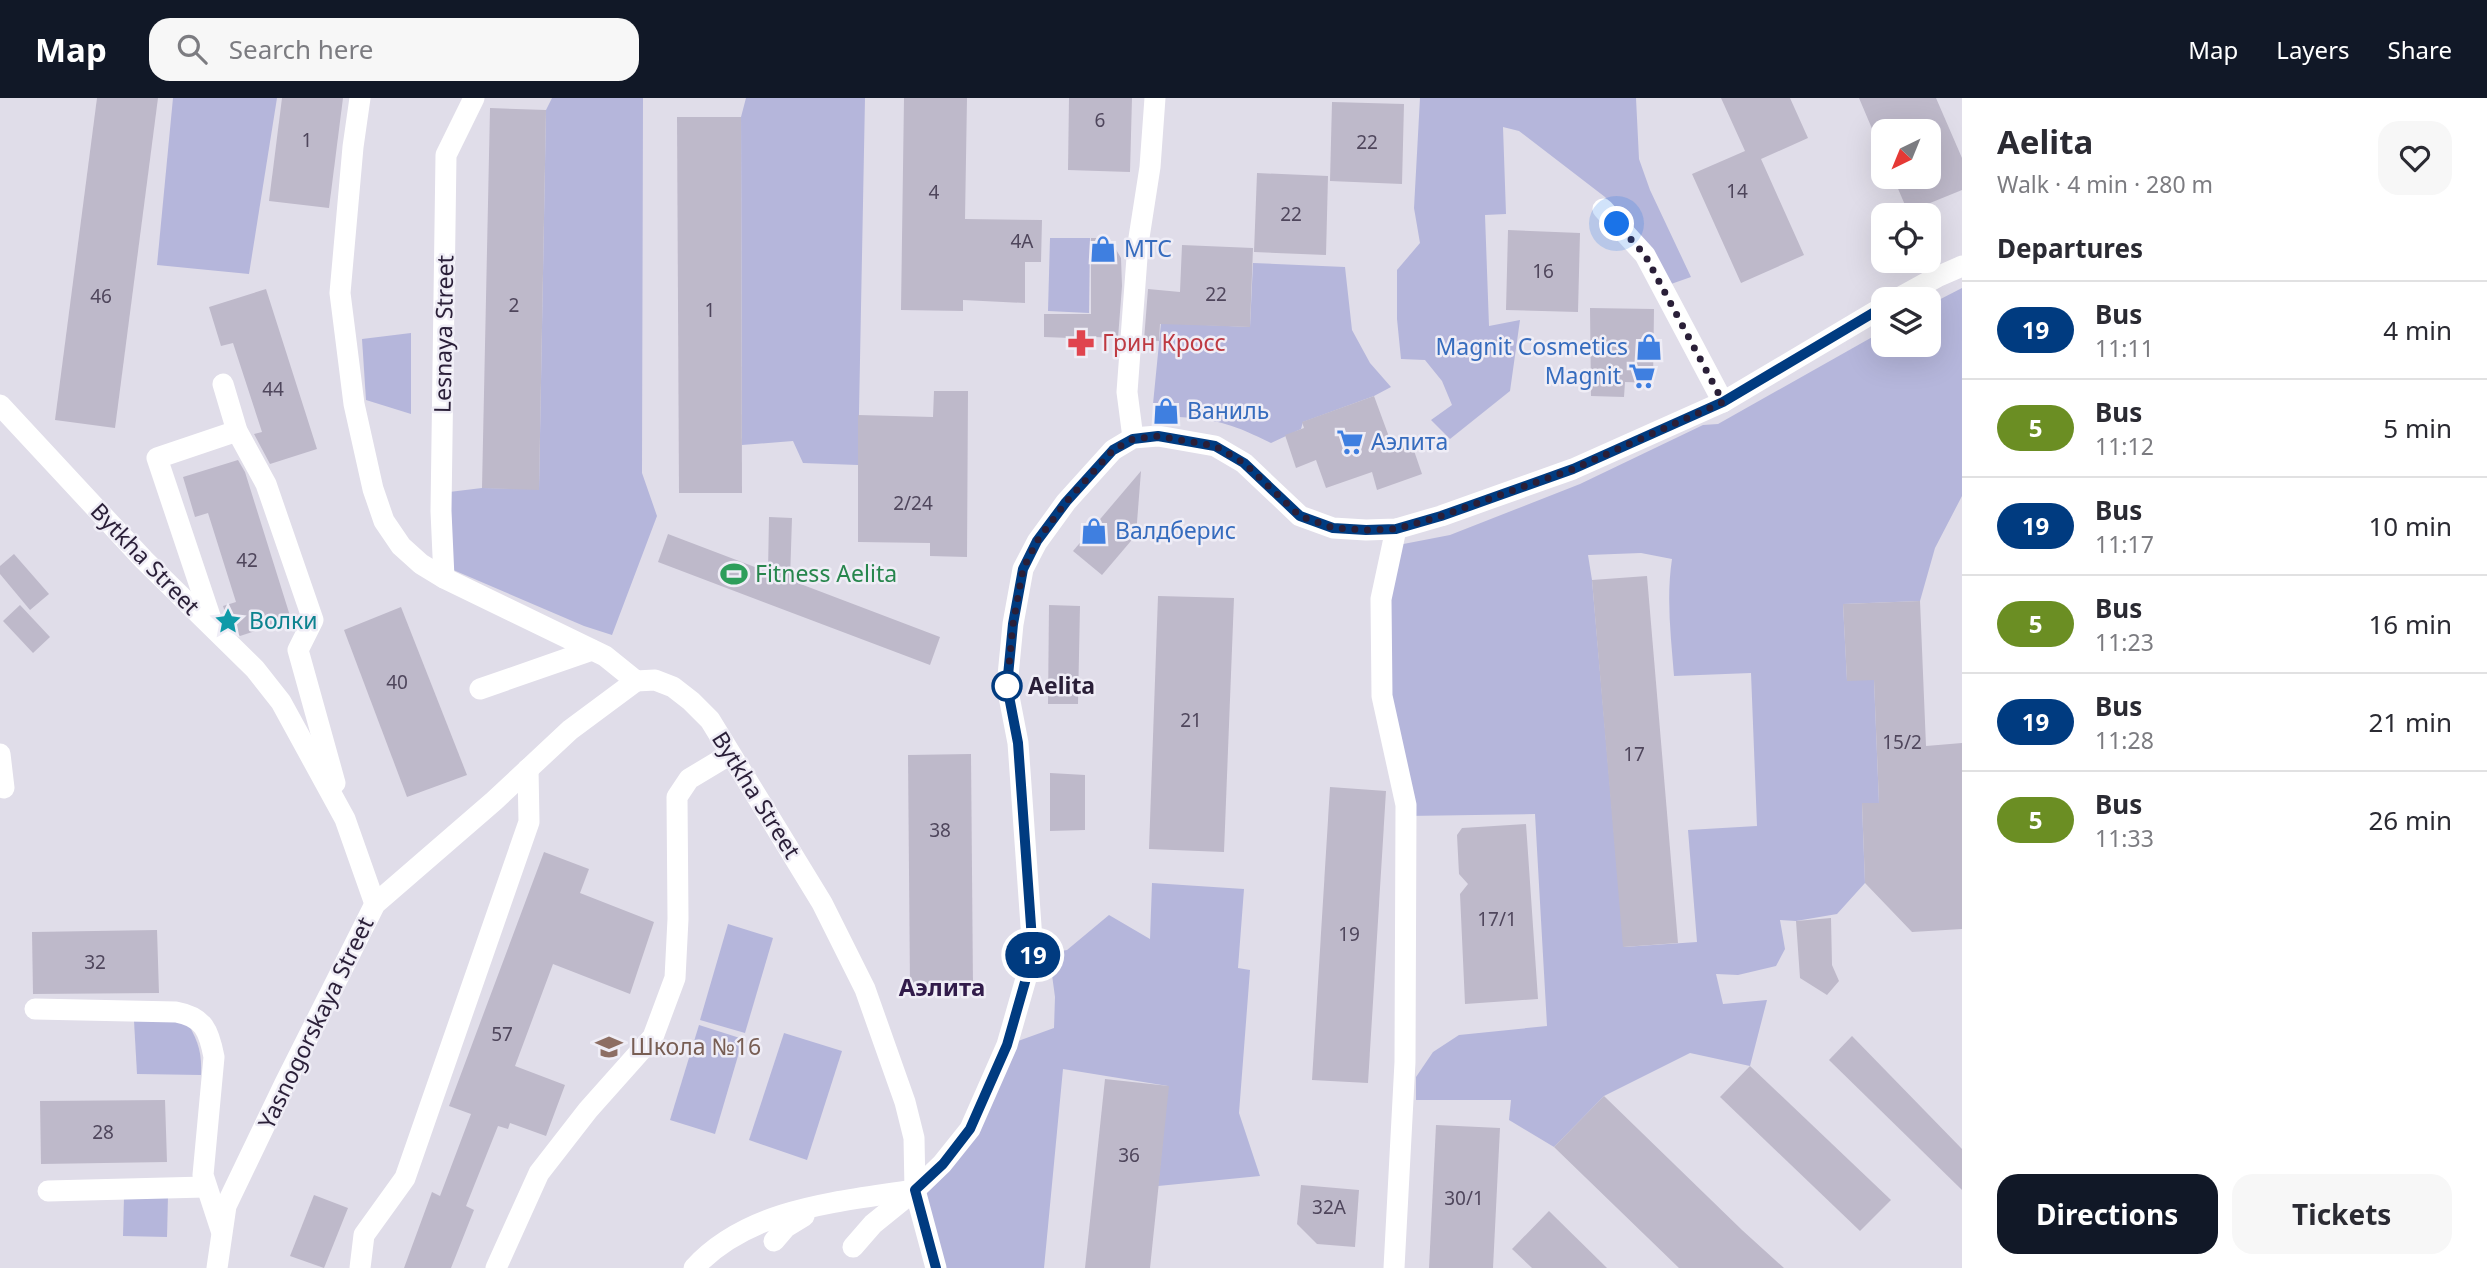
<!DOCTYPE html>
<meta charset="utf-8">
<style>
:root{--surface:#fff;--page:#f7f7f7;--text:#2b2b33;--muted:#7c7c81;--line:#e1e1e2;--accent:#111827}
body{margin:0;font-family:"Noto Sans",sans-serif;background:var(--page);color:var(--text);height:100vh;display:flex;flex-direction:column;font-size:26px;white-space:nowrap}
*{box-sizing:border-box;margin:0}
p{font-size:23px;color:var(--muted)}
.icon{flex:none;width:38px;height:38px;fill:none;stroke:currentColor;stroke-width:2;stroke-linecap:round;stroke-linejoin:round}
.map{position:relative;flex:1;overflow:hidden}
.panel{display:flex;flex-direction:column;background:var(--surface);width:525px}
.panel>*{flex:none}
.badge{padding:0 14px;border-radius:23px;font-size:24px;line-height:46px}
.needle{width:46px;rotate:223deg}
.tools{position:absolute;left:1871px;top:21px;display:grid;gap:14px}
.tools a{display:grid;place-items:center;width:70px;height:70px;border-radius:14px;background:var(--surface);box-shadow:0 7px 28px #0002;font-size:35px}
.you{position:absolute;width:35px;height:35px;margin:-18px;border:5px solid #fff;border-radius:50%;background:#1a73e8;box-shadow:0 0 0 10px #1a73e833}
.map>.badge{position:absolute;translate:-50% -50%;box-shadow:0 0 0 4px #fff}
h2{padding:0 35px;font-size:26px;line-height:63px}
.round{display:grid;place-items:center;flex:none;width:74px;height:74px;border-radius:21px;background:var(--page)}
.headline{display:flex;align-items:center;justify-content:space-between;height:119px;padding:0 35px}
h1{font-size:33px;font-weight:700;line-height:52px}
.primary-button{display:flex;gap:14px;margin-top:auto;padding:14px 35px}
.primary-button a{flex:1;height:80px;border-radius:21px;background:var(--accent);color:#fff;font-size:28px;font-weight:700;line-height:80px;text-align:center}
.primary-button a+a{background:var(--page);color:var(--text)}
ul{padding:0;list-style:none}
li{display:flex;align-items:center;gap:21px;height:98px;padding:0 35px;border-top:2px solid var(--line)}
li div{flex:1}
li b{display:block;font-size:26px}
li em{font-style:normal}
li .badge{min-width:77px;font-weight:700;text-align:center}
header{display:flex;align-items:center;gap:42px;box-sizing:border-box;height:98px;padding:0 35px;background:var(--accent);color:#fff}
header strong{font-size:33px}
nav{display:flex;gap:38px;margin-inline-start:auto;font-size:24px}
.search{width:490px;height:63px;background:var(--page);display:flex;align-items:center;gap:18px;box-sizing:border-box;padding:0 24px;border-radius:21px;color:var(--muted);font-size:26px}
main{display:flex;flex:1;min-height:0}
.map>svg:first-child{display:block}
.green{fill:#b5b6db;fill-rule:evenodd}
.building{fill:#beb9ca}
.lines{fill:none;stroke-linecap:round;stroke-linejoin:round}
.minor{stroke:#fff;stroke-width:21}
.line-casing{stroke:#fff;stroke-width:16}
.line{stroke:#003b80;stroke-width:10}
.walk{stroke:#2a1f38;stroke-width:7;stroke-dasharray:0 12.6}
.stop-dot{fill:#fff;stroke:#003b80;stroke-width:3.5}
.labels{text-anchor:middle;stroke-width:5;stroke-linejoin:round;paint-order:stroke}
.number-label{font-size:19px;fill:#4f465c}
.shop-label{font-size:23px;fill:#366cbe;stroke:#efedf6;text-anchor:start}
.street-label{font-size:23px;fill:#2a1f38;stroke:#efedf6}
.health-label{font-size:23px;fill:#be3a42;stroke:#efedf6;text-anchor:start}
.leisure-label{font-size:23px;fill:#27864d;stroke:#efedf6;text-anchor:start}
.culture-label{font-size:23px;fill:#0d838f;stroke:#efedf6;text-anchor:start}
.stop-label{font-size:23px;font-weight:bold;fill:#2a1f38;stroke:#efedf6;text-anchor:start}
.education-label{font-size:23px;fill:#785e54;stroke:#efedf6;text-anchor:start}
.neighbourhood-label{font-size:24px;font-weight:bold;fill:#311b4a;stroke:#efedf6}
</style>
<header>
<strong>Map</strong>
<div class="search"><svg class="icon" aria-label="search" viewBox="0 0 24 24"><circle cx="10" cy="10" r="6"/><path d="M15 15l6 6"/></svg>Search here</div>
<nav><a>Map</a><a>Layers</a><a>Share</a></nav>
</header>
<main>
<div class="map">
<svg width="1962" height="1170" viewBox="0 0 1962 1170">
<rect width="100%" height="100%" fill="#e0dde9"/>
<g class="green">
<polygon points="173,0 277,0 249,176 157,167"/>
<polygon points="552,0 643,0 642,375 657,418 612,537 584,528 444,468 441,395 482,390 539,391 546,12"/>
<polygon points="746,0 865,0 858,367 803,365 793,343 742,347 741,19"/>
<polygon points="1420,0 1636,0 1639,61 1650,92 1691,179 1671,186 1651,149 1605,99 1519,33 1503,29 1506,116 1485,117 1489,228 1520,222 1510,293 1450,341 1431,322 1452,307 1442,283 1425,262 1401,261 1397,221 1397,172 1420,145 1414,110"/>
<polygon points="1050,140 1090,140 1089,215 1048,213"/>
<path d="M1253,165L1345,169L1352,232L1370,265L1391,289L1374,298L1303,324L1301,331L1271,345C1234,327 1221,322 1179,319V307L1153,306L1161,225L1250,229Z"/>
<path d="M1962,190V398L1935,450L1920,503L1843,506L1847,582H1874L1879,705L1862,706L1865,785L1837,816L1796,823L1780,822L1785,851L1776,868L1738,877L1716,876L1723,906L1767,902L1750,968L1690,955L1604,998L1554,1049L1509,1022L1511,1002H1416V979L1433,954L1459,937L1547,928L1535,716L1406,718L1382,598L1393,448L1450,437L1580,386L1703,327L1718,326L1883,233V247H1928L1929,207ZM1641,455L1672,461C1666,500 1671,539 1674,578L1751,575L1757,728L1688,732L1697,844L1624,849L1592,482L1588,457Z"/>
<polygon points="411,235 411,316 366,302 362,241"/>
<polygon points="1152,785 1244,791 1238,870 1250,872 1239,1015 1260,1078 1158,1088 1168,988 1063,971 1044,1170 936,1170 915,1092 942,1066 1007,947 1054,930 1055,899 1049,855 1067,852 1109,817 1150,841"/>
<polygon points="728,826 773,840 745,935 700,922"/>
<path d="M170,922L188,926C199,944 202,957 201,977L137,976L134,923Z"/>
<polygon points="699,927 743,941 715,1036 670,1022"/>
<polygon points="784,935 842,953 807,1062 749,1042"/>
<polygon points="168,1098 167,1139 123,1138 124,1099"/>
</g>
<g class="building">
<polygon points="97,0 158,0 115,330 55,322"/>
<polygon points="282,0 343,0 329,110 269,103"/>
<polygon points="904,0 967,0 965,121 1042,122 1041,164 1025,164 1025,205 963,202 963,213 901,212"/>
<polygon points="1069,0 1132,0 1130,74 1068,72"/>
<polygon points="1721,0 1790,0 1808,40 1761,61 1804,157 1741,185 1692,76 1745,53"/>
<polygon points="1859,0 1936,0 1962,60 1962,92 1908,114 1893,79 1928,79 1928,33 1873,33"/>
<polygon points="1332,4 1404,6 1402,86 1330,83"/>
<polygon points="490,10 546,12 539,392 482,390"/>
<polygon points="677,19 741,19 742,395 679,395"/>
<polygon points="1257,75 1328,78 1326,157 1254,154"/>
<polygon points="1508,132 1580,135 1578,214 1506,212"/>
<polygon points="1091,140 1106,140 1114,148 1121,160 1122,188 1118,240 1094,239 1094,246 1070,245 1070,240 1044,239 1044,216 1091,216"/>
<polygon points="1182,147 1253,150 1250,229 1160,226 1159,243 1144,242 1148,191 1180,194"/>
<polygon points="266,191 317,351 270,366 254,336 262,334 233,245 221,248 209,209"/>
<polygon points="1590,210 1654,211 1653,285 1625,284 1624,299 1591,298"/>
<polygon points="934,293 968,293 967,459 930,458 930,445 858,444 858,317 933,319"/>
<polygon points="1374,298 1392,347 1410,341 1422,376 1377,392 1372,374 1326,390 1316,362 1296,370 1285,337 1304,330 1302,324"/>
<polygon points="238,362 245,374 291,521 240,538 230,528 223,508 236,504 208,415 195,419 183,379"/>
<polygon points="1141,373 1136,437 1102,477 1073,453"/>
<polygon points="769,419 792,420 790,482 940,539 930,567 658,464 668,436 768,474"/>
<polygon points="14,456 49,496 30,512 0,476 0,468"/>
<polygon points="1647,478 1678,845 1623,849 1592,482"/>
<polygon points="1158,498 1234,500 1224,754 1149,751"/>
<polygon points="1920,503 1926,648 1962,645 1962,831 1912,834 1865,785 1862,705 1879,705 1874,582 1847,583 1843,506"/>
<polygon points="20,507 50,539 33,555 3,523"/>
<polygon points="1049,507 1080,508 1078,606 1048,606"/>
<polygon points="401,509 467,677 407,699 344,532"/>
<polygon points="971,656 973,889 910,890 908,657"/>
<polygon points="1050,675 1085,677 1085,732 1050,733"/>
<polygon points="1330,689 1386,693 1368,985 1312,982"/>
<polygon points="1526,726 1538,901 1465,906 1460,796 1468,786 1459,776 1457,737 1462,730"/>
<polygon points="544,754 589,771 580,795 654,824 630,896 553,866 515,968 565,987 546,1038 510,1025 508,1031 498,1028 466,1108 474,1112 451,1170 404,1170 432,1094 440,1098 471,1016 449,1008"/>
<polygon points="1831,820 1832,867 1839,883 1827,897 1800,880 1796,823"/>
<polygon points="157,832 159,895 33,896 32,834"/>
<polygon points="1852,938 1962,1051 1962,1092 1829,962"/>
<polygon points="1750,968 1891,1102 1860,1133 1720,999"/>
<polygon points="1105,981 1169,988 1150,1170 1085,1170"/>
<polygon points="1604,998 1742,1132 1784,1170 1679,1170 1554,1049"/>
<polygon points="165,1002 167,1064 41,1066 40,1003"/>
<polygon points="1436,1027 1500,1030 1493,1170 1429,1170"/>
<polygon points="1301,1087 1359,1092 1355,1149 1317,1146 1297,1126"/>
<polygon points="314,1097 348,1110 324,1170 290,1158"/>
<polygon points="1549,1113 1607,1170 1532,1170 1512,1151"/>
</g>
<g class="lines">
<g class="minor">
<polyline points="360,0 353,49 340,195 354,306 373,391 384,423 401,448 421,466 444,480 605,558 636,583 655,582 673,589 691,603 710,622 822,805 865,891 905,1004 914,1040 915,1092 936,1170"/>
<polyline points="1603,111 1645,157 1723,304"/>
<polyline points="1897,201 1937,179 1962,168"/>
<polyline points="223,286 237,333 266,386 313,522 298,552 335,685"/>
<polyline points="0,307 144,462 255,571 281,604 345,721 375,806"/>
<polyline points="1133,340 1127,294 1138,146 1150,69 1155,0"/>
<polyline points="444,480 441,413 446,57 474,0"/>
<polyline points="213,527 157,360 237,333"/>
<polyline points="480,591 592,552"/>
<polyline points="0,656 4,690"/>
<path d="M35,911L176,914C204,919 209,933 214,959L203,1077L221,1132"/>
<polyline points="48,1093 205,1089"/>
<polyline points="774,1143 786,1129 804,1118"/>
<polyline points="853,1149 873,1126 915,1092 942,1066 970,1031 1007,947 1033,856 1018,645 1007,588 1013,526 1023,471 1037,444 1066,404 1113,352 1133,340 1158,338 1215,348 1244,365 1300,418 1333,430 1366,432 1396,431 1441,418 1573,371 1723,304 1883,209"/>
<polyline points="217,1170 226,1108 285,985 375,806 494,703 570,632 636,583"/>
<polyline points="360,1170 364,1137 405,1080 529,724 528,671"/>
<polyline points="496,1170 539,1075 588,1012 653,939 675,880 678,821 677,699 689,681 729,657"/>
<path d="M694,1170C749,1110 838,1104 913,1092"/>
<polyline points="1394,1170 1405,964 1406,707 1382,598 1381,501 1396,431"/>
</g>
</g>
<g class="lines">
<defs>
<polyline id="line" points="936,1170 915,1092 943,1066 970,1031 1007,947 1033,856 1018,645 1007,588 1013,526 1023,471 1037,443 1066,404 1113,352 1133,341 1158,338 1215,348 1244,365 1300,418 1333,430 1366,432 1396,431 1441,418 1573,371 1723,304 1883,209"/>
</defs>
<use href="#line" class="line-casing"/>
<use href="#line" class="line"/>
<polyline class="walk" points="1007,588 1013,526 1023,471 1037,443 1066,404 1113,352 1133,341 1158,338 1215,348 1244,365 1300,418 1333,430 1366,432 1396,431 1441,418 1573,371 1723,304 1645,157 1617,126"/>
</g>
<defs>
<symbol id="shop-bare" viewBox="-9 -9 18 18"><path d="M-5-2.5h2.3a2.7 3.5 0 0 1 5.4 0H5L5.5 6h-11ZM-1.5-2.5h3a1.5 2.3 0 0 0-3 0Z" fill="#3f7fe0" stroke="#efedf6" stroke-width="2.5" paint-order="stroke"/></symbol>
<symbol id="pharmacy-bare" viewBox="-9 -9 18 18"><path d="M-2-6h4v4h4v4h-4v4h-4v-4h-4v-4h4Z" fill="#e0444e" stroke="#efedf6" stroke-width="2.5" paint-order="stroke"/></symbol>
<symbol id="supermarket-bare" viewBox="-9 -9 18 18"><path d="M-6-5.5h2.5l.6 2H6L4.5 2H-2.5L-4.4-4H-6ZM-1.5 3.2a1.3 1.3 0 1 0 .1 0ZM3 3.2a1.3 1.3 0 1 0 .1 0Z" fill="#3f7fe0" stroke="#efedf6" stroke-width="2.5" paint-order="stroke"/></symbol>
<symbol id="stadium-bare" viewBox="-9 -9 18 18"><path d="M0-5a6.5 5 0 1 0 0 10a6.5 5 0 1 0 0-10ZM-3.5-1.8h7v3.6h-7Z" fill="#2e9e5b" stroke="#efedf6" stroke-width="2.5" paint-order="stroke"/></symbol>
<symbol id="sight-bare" viewBox="-9 -9 18 18"><path d="M0-6L1.8-2.2L6-1.7L2.9 1.2L3.7 5.4L0 3.3L-3.7 5.4L-2.9 1.2L-6-1.7L-1.8-2.2Z" fill="#0f9aa8" stroke="#efedf6" stroke-width="2.5" paint-order="stroke"/></symbol>
<symbol id="school-bare" viewBox="-9 -9 18 18"><path d="M0-5L7-2L0 1L-7-2ZM-4 1L0 2.5L4 1V4Q0 6-4 4Z" fill="#8d6e63" stroke="#efedf6" stroke-width="2.5" paint-order="stroke"/></symbol>
</defs>
<g fill-rule="evenodd">
<use href="#shop-bare" x="1084" y="132" width="38" height="38"/>
<use href="#pharmacy-bare" x="1062" y="226" width="38" height="38"/>
<use href="#shop-bare" x="1630" y="230" width="38" height="38"/>
<use href="#supermarket-bare" x="1623" y="259" width="38" height="38"/>
<use href="#shop-bare" x="1147" y="294" width="38" height="38"/>
<use href="#supermarket-bare" x="1331" y="325" width="38" height="38"/>
<use href="#shop-bare" x="1075" y="414" width="38" height="38"/>
<use href="#stadium-bare" x="715" y="457" width="38" height="38"/>
<use href="#sight-bare" x="209" y="504" width="38" height="38"/>
<use href="#school-bare" x="590" y="930" width="38" height="38"/>
</g>
<circle class="stop-dot" cx="1007" cy="588" r="14"/>
<g class="labels">
<g class="number-label">
<text x="1100" y="29">6</text>
<text x="307" y="49">1</text>
<text x="1367" y="51">22</text>
<text x="1737" y="100">14</text>
<text x="934" y="101">4</text>
<text x="1291" y="123">22</text>
<text x="1022" y="150">4А</text>
<text x="1543" y="180">16</text>
<text x="1216" y="203">22</text>
<text x="101" y="205">46</text>
<text x="514" y="214">2</text>
<text x="710" y="219">1</text>
<text x="273" y="298">44</text>
<text x="913" y="412">2/24</text>
<text x="247" y="469">42</text>
<text x="397" y="591">40</text>
<text x="1191" y="629">21</text>
<text x="1902" y="651">15/2</text>
<text x="1634" y="663">17</text>
<text x="940" y="739">38</text>
<text x="1497" y="828">17/1</text>
<text x="1349" y="843">19</text>
<text x="95" y="871">32</text>
<text x="502" y="943">57</text>
<text x="103" y="1041">28</text>
<text x="1129" y="1064">36</text>
<text x="1464" y="1107">30/1</text>
<text x="1329" y="1116">32А</text>
</g>
<g class="shop-label">
<text x="1124" y="159">МТС</text>
<text x="1628" y="257" text-anchor="end">Magnit Cosmetics</text>
<text x="1621" y="286" text-anchor="end">Magnit</text>
<text x="1187" y="321">Ваниль</text>
<text x="1371" y="352">Аэлита</text>
<text x="1115" y="441">Валдберис</text>
</g>
<g class="street-label">
<text transform="translate(444 236) rotate(-89)" y="8">Lesnaya Street</text>
<text transform="translate(145 461) rotate(46)" y="8">Bytkha Street</text>
<text transform="translate(756 697) rotate(58)" y="8">Bytkha Street</text>
<text transform="translate(316 925) rotate(-64)" y="8">Yasnogorskaya Street</text>
</g>
<g class="health-label">
<text x="1102" y="253">Грин Кросс</text>
</g>
<g class="leisure-label">
<text x="755" y="484">Fitness Aelita</text>
</g>
<g class="culture-label">
<text x="249" y="531">Волки</text>
</g>
<g class="stop-label">
<text x="1028" y="596">Aelita</text>
</g>
<g class="education-label">
<text x="630" y="957">Школа №16</text>
</g>
<g class="neighbourhood-label">
<text x="942" y="898">Аэлита</text>
</g>
</g>
</svg>
<div class="tools">
<a><svg class="needle" viewBox="-14 -14 28 28"><path d="M0-13l5 13h-10z" fill="#e53935"/><path d="M0 13l5-13h-10z" fill="#7c7c81"/></svg></a>
<a><svg class="icon" aria-label="locate" viewBox="0 0 24 24"><circle cx="12" cy="12" r="6"/><path d="M12 2v4M12 18v4M2 12h4M18 12h4"/></svg></a>
<a><svg class="icon" aria-label="layers" viewBox="0 0 24 24"><path d="M12 4l9 5-9 5-9-5zM3 14l9 5 9-5"/></svg></a>
</div>
<div class="you" style="left:1617px;top:126px"></div>
<b class="badge" style="left:1033px;top:857px;background:#003b80;color:#fff">19</b>
</div>
<section class="panel">
<div class="headline"><div><h1>Aelita</h1><p>Walk · 4 min · 280 m</p></div><a class="round"><svg class="icon" aria-label="heart" viewBox="0 0 24 24"><path d="M12 20l-8-8c-3-5 5-10 8-4 3-6 11-1 8 4z"/></svg></a></div>
<h2>Departures</h2>
<ul>
<li><span class="badge" style="background:#003b80;color:#fff">19</span><div><b>Bus</b><p>11:11</p></div><em>4 min</em></li>
<li><span class="badge" style="background:#6b8e23;color:#fff">5</span><div><b>Bus</b><p>11:12</p></div><em>5 min</em></li>
<li><span class="badge" style="background:#003b80;color:#fff">19</span><div><b>Bus</b><p>11:17</p></div><em>10 min</em></li>
<li><span class="badge" style="background:#6b8e23;color:#fff">5</span><div><b>Bus</b><p>11:23</p></div><em>16 min</em></li>
<li><span class="badge" style="background:#003b80;color:#fff">19</span><div><b>Bus</b><p>11:28</p></div><em>21 min</em></li>
<li><span class="badge" style="background:#6b8e23;color:#fff">5</span><div><b>Bus</b><p>11:33</p></div><em>26 min</em></li>
</ul>
<div class="primary-button"><a>Directions</a><a>Tickets</a></div>
</section>
</main>
